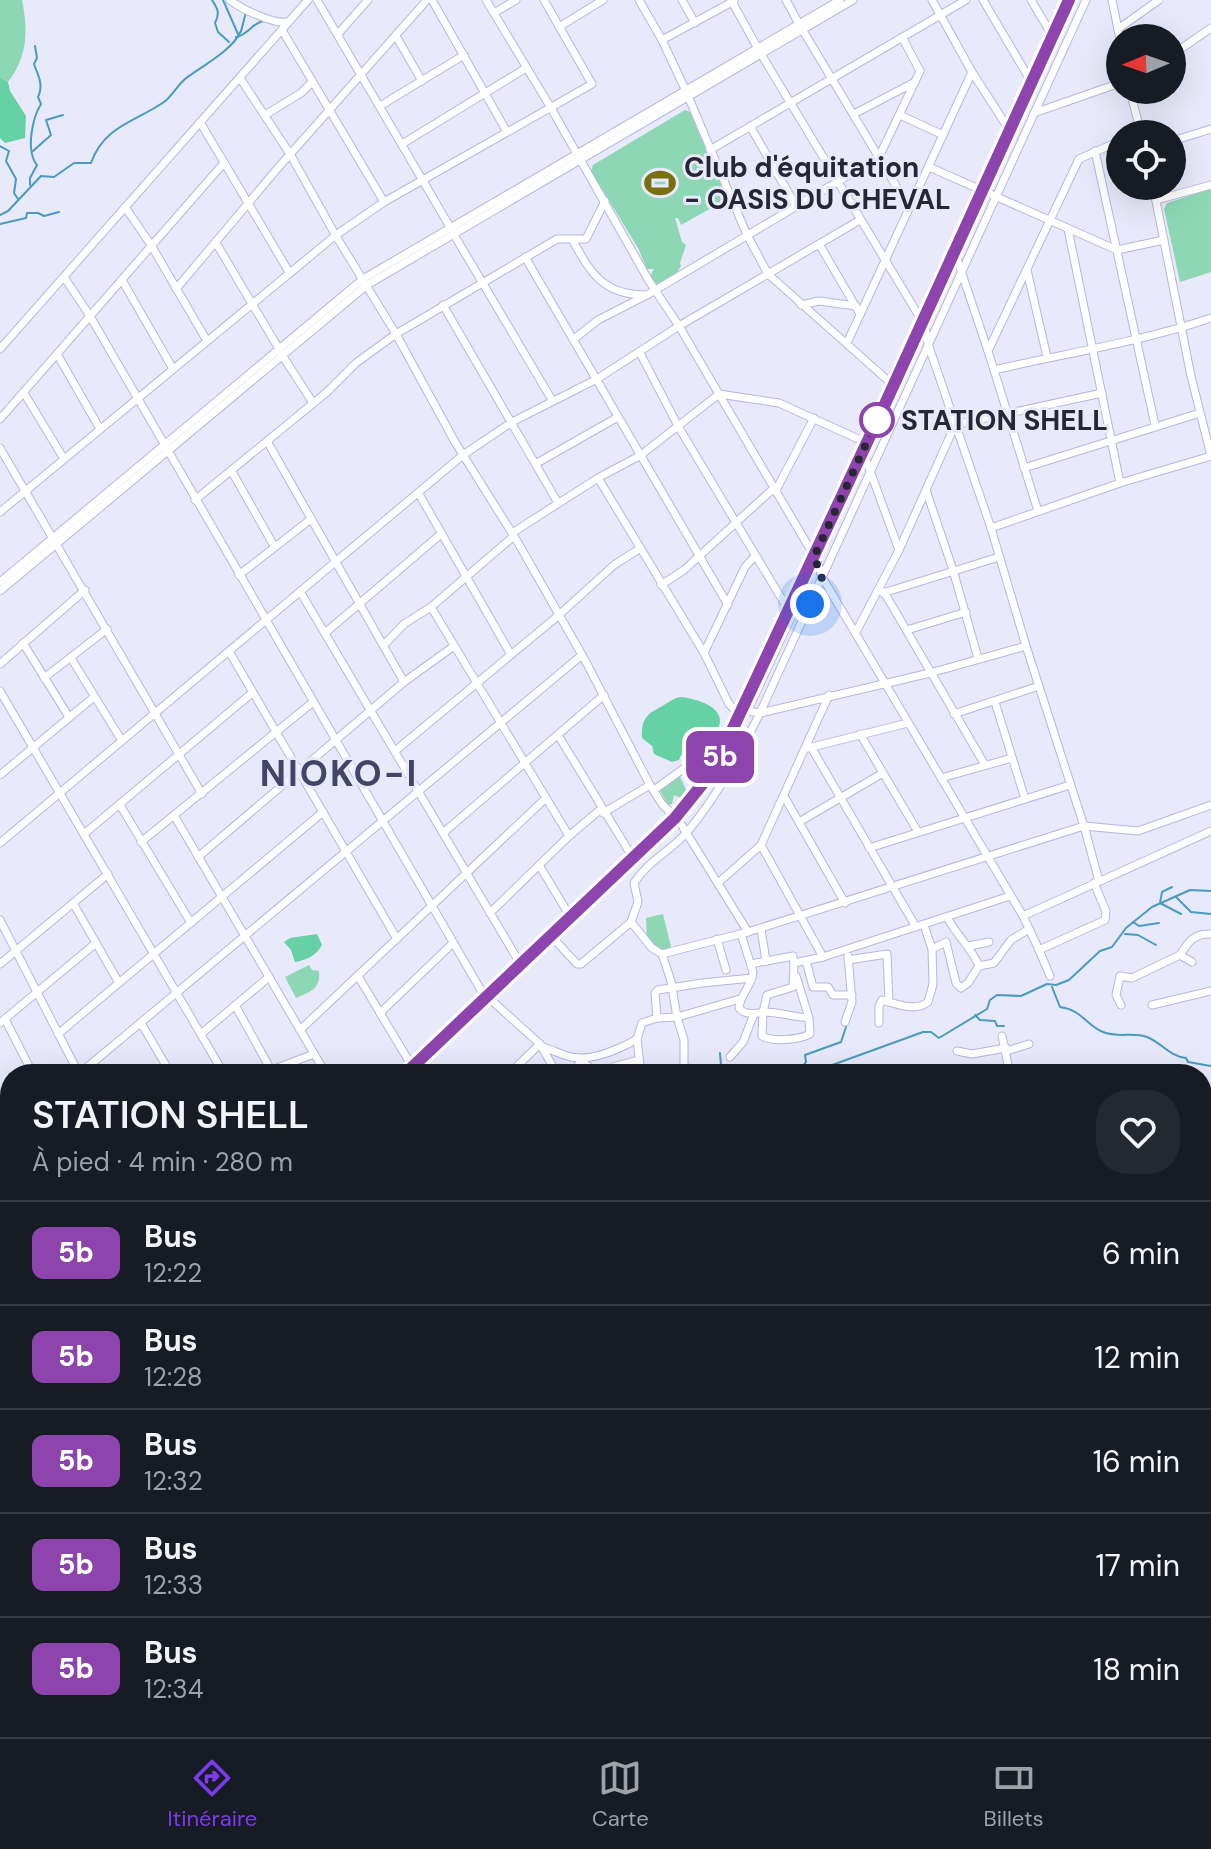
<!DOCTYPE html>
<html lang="fr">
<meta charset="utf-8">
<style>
:root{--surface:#171b24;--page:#242831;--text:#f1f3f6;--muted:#9ea1a6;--line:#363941;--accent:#7c3aed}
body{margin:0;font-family:"DM Sans",sans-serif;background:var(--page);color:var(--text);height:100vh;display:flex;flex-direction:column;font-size:30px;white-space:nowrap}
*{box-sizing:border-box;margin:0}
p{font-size:26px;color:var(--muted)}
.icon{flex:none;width:44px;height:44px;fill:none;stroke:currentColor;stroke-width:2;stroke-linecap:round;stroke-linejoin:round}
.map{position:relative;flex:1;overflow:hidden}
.panel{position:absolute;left:0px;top:1064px;width:1212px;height:674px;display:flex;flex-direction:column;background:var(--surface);border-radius:32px 32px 0 0;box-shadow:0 8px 32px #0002}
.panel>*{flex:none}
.badge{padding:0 16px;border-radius:12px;font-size:28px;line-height:52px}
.needle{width:52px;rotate:268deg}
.controls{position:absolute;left:1106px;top:24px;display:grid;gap:16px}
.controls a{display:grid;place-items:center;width:80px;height:80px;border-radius:50%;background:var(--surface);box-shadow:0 8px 32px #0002;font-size:40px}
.you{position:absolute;width:40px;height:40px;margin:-20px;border:6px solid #fff;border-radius:50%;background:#1a73e8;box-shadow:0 0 0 12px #1a73e833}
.map>.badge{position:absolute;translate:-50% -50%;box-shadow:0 0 0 4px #fff}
.round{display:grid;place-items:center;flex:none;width:84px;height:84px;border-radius:32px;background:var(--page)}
.overview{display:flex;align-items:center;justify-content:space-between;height:136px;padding:0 32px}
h1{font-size:38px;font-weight:600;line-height:60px}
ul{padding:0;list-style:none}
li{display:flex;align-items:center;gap:24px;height:104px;padding:0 32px;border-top:2px solid var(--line)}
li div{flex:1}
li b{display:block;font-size:30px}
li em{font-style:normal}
li .badge{min-width:88px;font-weight:700;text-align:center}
.tab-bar{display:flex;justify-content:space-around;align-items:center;height:112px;border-top:2px solid var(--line);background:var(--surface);font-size:22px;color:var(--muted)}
.tab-bar a{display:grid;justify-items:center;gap:4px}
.tab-bar .current{color:var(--accent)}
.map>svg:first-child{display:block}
.green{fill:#8dd7b5}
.forest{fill:#66d1a5}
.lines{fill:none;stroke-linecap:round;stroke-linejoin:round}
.stream{stroke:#499cbd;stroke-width:2}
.canal{stroke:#58cef7;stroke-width:5}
.minor-casing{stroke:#b6b7e0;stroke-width:9}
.major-casing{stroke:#b6b7e0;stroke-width:11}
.highway-casing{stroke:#b6b7e0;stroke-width:12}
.minor{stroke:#fff;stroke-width:7}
.major{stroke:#fff;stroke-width:9}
.highway{stroke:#fff;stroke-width:10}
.line-casing{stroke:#fff;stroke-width:18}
.line{stroke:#8e44ad;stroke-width:12}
.walk{stroke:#262635;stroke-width:8;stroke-dasharray:0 14.4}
.stop-dot{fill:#fff;stroke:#8e44ad;stroke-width:4}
.labels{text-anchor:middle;stroke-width:6;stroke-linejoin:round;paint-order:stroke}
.poi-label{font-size:28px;font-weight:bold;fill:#262635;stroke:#e8e9fa;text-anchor:start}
.stop-label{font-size:28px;font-weight:bold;fill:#262635;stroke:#e8e9fa;text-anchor:start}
.district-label{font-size:36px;font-weight:bold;letter-spacing:2px;fill:#444467;stroke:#e8e9fa}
</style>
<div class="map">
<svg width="1211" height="1737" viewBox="0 0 1211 1737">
<rect width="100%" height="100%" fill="#e8e9fa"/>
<g class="green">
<path d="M0,0H22C28,30 28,56 8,82L0,78Z"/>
<polygon points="685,110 690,112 726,196 724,201 681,225 678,218 675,218 682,242 686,245 680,263 681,266 675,276 657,285 650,276 654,269 647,269 638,248 591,171 593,165"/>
<polygon points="1211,189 1211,272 1180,282 1164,209 1167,203"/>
<polygon points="677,776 680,777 688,794 684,799 674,795 672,804 668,805 660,791 666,783"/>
<polygon points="663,914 672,951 662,954 647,942 646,918"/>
<path d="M309,965L312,970L319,971C321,989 310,992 296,998L285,977Z"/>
</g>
<g class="forest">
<polygon points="0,78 8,82 10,91 26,116 25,138 5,143 0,138"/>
<path d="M682,697C707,701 734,712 712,739C709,744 705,751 699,753C695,755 686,754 681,755L679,760L672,762L654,754L652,746L642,738C641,718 647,714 664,705C671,701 673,698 682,697Z"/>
<path d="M317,934L322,945C316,956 306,960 295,962L291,950L284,942L290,938Z"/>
</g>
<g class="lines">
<g class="stream">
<path d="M212,0C218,9 220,13 215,23L218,32L229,42"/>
<polyline points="223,0 238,34"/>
<path d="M236,37C248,35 253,22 264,21"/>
<polyline points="0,146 9,151 6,161 16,179 14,193 18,199"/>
<polyline points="33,151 51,135 46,120 63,115"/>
<path d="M30,185V178L37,165C25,150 33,117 41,104L38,97C44,84 38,76 34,64L37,58L35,46"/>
<path d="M0,215L8,211L41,176L54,177L74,163H91C104,126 135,122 164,102C172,96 177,86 185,79C202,66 232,51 241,31C243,25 244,18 246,13"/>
<polyline points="0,224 26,218 27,213 38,213 44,216 59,212"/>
<polyline points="1172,887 1162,892 1160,903 1181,914"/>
<polyline points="1176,897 1191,912 1211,914"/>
<polyline points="1133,922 1139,926 1159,923"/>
<polyline points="1125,934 1138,935 1156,945"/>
<path d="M1052,987L1060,1007C1082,1010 1086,1025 1103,1032C1117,1038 1134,1032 1147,1037C1162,1043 1169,1056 1186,1058L1188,1062L1211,1066"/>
<polyline points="975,1015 980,1020 995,1021 997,1026 1004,1026"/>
<polyline points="687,1062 690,1074"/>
<polyline points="826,1067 830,1073 837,1074"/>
<polyline points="800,1070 806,1062 805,1055 841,1042 846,1027"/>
<polyline points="717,1074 721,1066 720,1053"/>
<polyline points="791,1074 813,1072 923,1032 931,1032 939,1038 987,1009 990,1000 997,995 1021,996 1047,984 1056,985 1069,980 1100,951 1112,947 1126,928 1152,907 1190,890 1211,891"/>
<polyline points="582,1728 593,1737"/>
</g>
<polyline class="canal" points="0,1318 10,1321"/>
<defs>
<g id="minor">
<path d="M230,0C241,9 273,24 287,22"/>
<polyline points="317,0 450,227"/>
<polyline points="432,0 507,132"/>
<polyline points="486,0 551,108 649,281 679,326 817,561 822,577 1023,916 1039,950"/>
<polyline points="639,0 662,40 685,89"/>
<polyline points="682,0 695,23"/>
<polyline points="731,0 761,54 925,326 928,344 991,528 1026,646 1084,826 1099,881"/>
<polyline points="786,0 799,24"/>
<polyline points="932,0 972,72 1010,131"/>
<polyline points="983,0 1032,83"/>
<polyline points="1031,0 1053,37"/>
<path d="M1086,0L760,713C739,755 718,795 688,831C670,852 650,859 634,883L638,902L631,922L652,948L662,954L748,932L1084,826L1138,831L1211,805"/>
<polyline points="1112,0 1120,39"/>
<polyline points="494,13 516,0"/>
<polyline points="559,27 603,0"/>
<polyline points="802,29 908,206"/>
<polyline points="1118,29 1159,0"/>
<polyline points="282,30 384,202"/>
<polyline points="338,34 368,0"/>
<polyline points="396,36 422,81"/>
<polyline points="662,40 734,1"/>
<polyline points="1172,55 1211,28"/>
<polyline points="240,78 290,154 336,236 396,334 455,442 517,541 586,662 650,785 662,804 679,821 748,932"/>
<polyline points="1130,90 1141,134"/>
<polyline points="688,96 747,235 768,274 893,385"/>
<polyline points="380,106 464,55"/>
<polyline points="1034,113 1120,83"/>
<polyline points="854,114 915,82"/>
<polyline points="265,115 301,93 312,82"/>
<polyline points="900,115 943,135"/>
<polyline points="200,122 289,272"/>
<polyline points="750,126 796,206"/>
<polyline points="1172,141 1211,129"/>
<polyline points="402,144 526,68"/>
<polyline points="710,150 966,0"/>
<polyline points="1095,151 1155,425"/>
<polyline points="929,167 1117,250 1164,240"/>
<polyline points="1153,186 1191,376 1211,456"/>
<polyline points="1156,200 1211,185"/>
<polyline points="125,207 151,245 207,341"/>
<polyline points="1068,229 1120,483"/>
<polyline points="453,233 552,400"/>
<path d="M573,241C591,274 604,295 646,295"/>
<polyline points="216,243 279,349"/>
<polyline points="819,244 860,314"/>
<polyline points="525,257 728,605"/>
<polyline points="957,259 988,351"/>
<polyline points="1027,270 1047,357"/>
<polyline points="64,277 90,316 486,999"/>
<polyline points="122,280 173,369"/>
<polyline points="176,289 277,169 427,0"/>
<polyline points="443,305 558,503"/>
<polyline points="801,305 819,301 856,306"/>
<polyline points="574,339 598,320 647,295 879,157 920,71 902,37"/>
<polyline points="847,343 972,72"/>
<polyline points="0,349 308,0"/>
<polyline points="640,353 678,426 789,611"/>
<polyline points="57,354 100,429"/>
<polyline points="282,355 313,403"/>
<path d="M994,370C1067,353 1140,342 1211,318"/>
<polyline points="24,393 64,459"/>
<polyline points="0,419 223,164"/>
<polyline points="267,441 404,682"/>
<polyline points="0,448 202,794"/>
<polyline points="865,457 899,550"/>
<polyline points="537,463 618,417"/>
<polyline points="1024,468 1200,413"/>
<polyline points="231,470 274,546"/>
<polyline points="598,478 704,653 729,704 734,709 760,713 930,673 1026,646"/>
<polyline points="926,490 953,570 978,658"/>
<polyline points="775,492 814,418"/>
<polyline points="419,494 510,653"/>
<polyline points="195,500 327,392 356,363 396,334 557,239 586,239 605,201"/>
<polyline points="1038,511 988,351 1079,159 1120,141"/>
<polyline points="0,512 336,235 384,202 592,84 544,0"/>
<polyline points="991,528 1120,483 1211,456"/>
<polyline points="512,533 598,478 641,455 719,394 779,403 867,443"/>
<polyline points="820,554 853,482"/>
<polyline points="239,575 311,519"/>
<polyline points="0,582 363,279 840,0"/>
<polyline points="661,585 684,570 774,488"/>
<polyline points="0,591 367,285 853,0"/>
<polyline points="884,592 985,765"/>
<polyline points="301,593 521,965"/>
<polyline points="883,593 999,557"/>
<polyline points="431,607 569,836"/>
<polyline points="907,630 966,612"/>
<polyline points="856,632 899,550 955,425 1102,393"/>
<polyline points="325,633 441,534"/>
<polyline points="23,643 69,717"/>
<polyline points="384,645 404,624 431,607 514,536"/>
<polyline points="230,653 397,939"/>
<polyline points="704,653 745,567 755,556"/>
<polyline points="71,658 122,741"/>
<polyline points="0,664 85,590"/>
<polyline points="44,678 107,629"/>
<polyline points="0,691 224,1074"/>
<polyline points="995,702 1025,799"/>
<polyline points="748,710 808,580"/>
<polyline points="954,714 1039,686"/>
<polyline points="860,734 918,832"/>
<polyline points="558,735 633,858"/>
<polyline points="811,747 916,927"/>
<polyline points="808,748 908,723"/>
<polyline points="395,751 559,615 614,565 639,549"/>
<polyline points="0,775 94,697"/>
<polyline points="941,778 1012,758"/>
<polyline points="654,790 701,756"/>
<polyline points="784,796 845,903"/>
<polyline points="120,805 191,923"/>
<polyline points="603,813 650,785"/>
<polyline points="175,817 326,1074"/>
<polyline points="799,822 883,773"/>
<polyline points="443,833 604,695"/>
<polyline points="84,834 252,693"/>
<polyline points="141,842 313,702"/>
<polyline points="0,843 463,455 512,422 597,379 679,326 860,220"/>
<polyline points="761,845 823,957"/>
<polyline points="869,848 1070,785"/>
<polyline points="198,857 404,682 454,646"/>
<polyline points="539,865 571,918"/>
<polyline points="718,883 761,845 829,695"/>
<polyline points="73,903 119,983"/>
<polyline points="490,913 569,836 601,809"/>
<polyline points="1023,916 1211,831"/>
<path d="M947,917C956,935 971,947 979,966"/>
<polyline points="0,920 79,1074"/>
<polyline points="924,925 932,949 946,942 956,983 961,988 968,983 979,966 994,963 1011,940 1029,929"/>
<polyline points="761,929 766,961"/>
<path d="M741,934L753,972C752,986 740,994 739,1008C744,1015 756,1014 763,1012L767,995L793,987L794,963L823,957L1010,896"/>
<polyline points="554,939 577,964 581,964 631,922"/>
<polyline points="717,939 726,970"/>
<polyline points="969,946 989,942"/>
<polyline points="662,954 671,981 677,1017 684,1040 684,1071 673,1074"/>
<path d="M1180,955C1188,942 1194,933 1211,934"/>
<polyline points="848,960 887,954 889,1002"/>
<polyline points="806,961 813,987 828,987 833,995 852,995"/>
<polyline points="0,964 108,874"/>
<polyline points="751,964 793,956 794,963"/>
<polyline points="358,976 413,1068"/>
<path d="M796,976L809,1018L810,1034C799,1040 772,1042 762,1036L763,1012C780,1012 793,1017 809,1018"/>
<polyline points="1050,976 1039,950 1105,920 1106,911 1094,883"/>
<polyline points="490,999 540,1044 557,1074"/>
<polyline points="235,1005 271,1070"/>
<polyline points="1121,1005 1116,995 1120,976 1132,978 1180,955 1192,962"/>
<polyline points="1152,1005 1211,991"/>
<polyline points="380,1013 453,943"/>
<polyline points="657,1018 655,993 658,990 702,983 752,978"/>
<polyline points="5,1019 33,1074"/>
<polyline points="845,1022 852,1002 848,956"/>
<polyline points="0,1023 96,943"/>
<polyline points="141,1023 171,1074"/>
<path d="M879,1023V1006L882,1000C897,1004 915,1012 928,1002L933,984L932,949"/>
<polyline points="300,1030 545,799"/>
<polyline points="58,1034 323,812"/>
<polyline points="201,1034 269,977"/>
<polyline points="1002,1036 1010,1074"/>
<path d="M542,1047C550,1049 558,1053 567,1056C588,1063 618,1050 637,1039"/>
<polyline points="957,1051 972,1054 1006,1048"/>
<polyline points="1007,1051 1029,1044"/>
<polyline points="730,1057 743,1042 754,1014"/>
<polyline points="578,1058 589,1067 590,1074"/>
<polyline points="613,1067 639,1060"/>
<polyline points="79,1074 582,655"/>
<polyline points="261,1074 314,1054"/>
<polyline points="405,1074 675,818 713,771 885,404 1069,0"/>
<polyline points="509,1074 540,1044"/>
<polyline points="573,1074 581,1060"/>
<polyline points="641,1074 637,1039 642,1023 657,1018 677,1017 740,999"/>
<polyline points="1202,1100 1211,1098"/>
<polyline points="0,1133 10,1126"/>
<polyline points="1202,1213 1211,1212"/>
<polyline points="1202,1254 1211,1253"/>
<polyline points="1202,1278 1211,1278"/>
<polyline points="1202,1296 1211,1294"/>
<polyline points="1202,1352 1211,1348"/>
<polyline points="1202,1372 1211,1397"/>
<polyline points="0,1390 10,1413"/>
<polyline points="1202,1415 1211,1409"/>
<polyline points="0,1427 10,1429"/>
<polyline points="1204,1440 1206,1470 1211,1487"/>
<polyline points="1202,1494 1211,1495"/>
<polyline points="0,1510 10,1544"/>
<polyline points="1202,1517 1211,1505"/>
<polyline points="0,1618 10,1616"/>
<polyline points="1202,1681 1211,1678"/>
<polyline points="0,1685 10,1682"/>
<polyline points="1202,1721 1211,1719"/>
<polyline points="214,1728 217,1737"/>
<polyline points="244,1728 247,1737"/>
<polyline points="284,1728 287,1737"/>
<polyline points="405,1728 412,1737"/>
<polyline points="450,1728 471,1732"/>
<polyline points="506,1728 507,1737"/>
<polyline points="529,1728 550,1737"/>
<polyline points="611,1728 626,1737"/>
<polyline points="939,1728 942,1737"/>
<polyline points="1051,1728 1054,1737"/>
<polyline points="1093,1728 1095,1737"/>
<polyline points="104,1732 118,1728"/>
<polyline points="21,1737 45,1728"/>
<polyline points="433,1737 435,1728"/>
<polyline points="490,1737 495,1728"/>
<polyline points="681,1737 682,1728"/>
<polyline points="1002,1737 1034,1728"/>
<polyline points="1145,1737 1176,1728"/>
</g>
<g id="major">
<polyline points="1202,1622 1211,1619"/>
<polyline points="1202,1635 1211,1632"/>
<polyline points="788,1737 816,1728"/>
<polyline points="830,1737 862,1728"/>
</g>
<g id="highway">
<polyline points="0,1158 10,1177"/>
<polyline points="225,1728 227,1737"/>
<polyline points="234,1728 237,1737"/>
</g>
</defs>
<use href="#minor" class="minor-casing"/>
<use href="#major" class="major-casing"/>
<use href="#highway" class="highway-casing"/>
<use href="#minor" class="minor"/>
<use href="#major" class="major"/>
<use href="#highway" class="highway"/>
</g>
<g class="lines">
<defs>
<polyline id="line" points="405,1074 675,818 713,771 885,404 1069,0"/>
</defs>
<use href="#line" class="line-casing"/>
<use href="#line" class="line"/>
<polyline class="walk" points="810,604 822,577 814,557 877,420"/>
</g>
<defs>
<symbol id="stadium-bare" viewBox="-9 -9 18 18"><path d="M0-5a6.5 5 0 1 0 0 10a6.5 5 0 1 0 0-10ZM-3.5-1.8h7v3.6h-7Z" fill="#787010" stroke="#e8e9fa" stroke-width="2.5" paint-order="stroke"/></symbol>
</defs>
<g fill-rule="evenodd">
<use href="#stadium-bare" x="638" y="161" width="44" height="44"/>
</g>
<circle class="stop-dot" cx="877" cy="420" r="16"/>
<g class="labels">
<g class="poi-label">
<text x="684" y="177">Club d'équitation<tspan x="684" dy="32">- OASIS DU CHEVAL</tspan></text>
</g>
<g class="stop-label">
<text x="901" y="430">STATION SHELL</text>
</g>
<g class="district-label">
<text x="339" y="786">NIOKO-I</text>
</g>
</g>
</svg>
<div class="controls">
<a><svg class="needle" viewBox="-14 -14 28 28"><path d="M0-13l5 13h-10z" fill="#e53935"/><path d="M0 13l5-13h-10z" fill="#9ea1a6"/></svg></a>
<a><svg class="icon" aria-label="locate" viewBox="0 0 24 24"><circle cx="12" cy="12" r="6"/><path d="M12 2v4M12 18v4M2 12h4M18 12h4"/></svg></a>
</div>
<div class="you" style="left:810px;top:604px"></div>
<b class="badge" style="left:720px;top:757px;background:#8e44ad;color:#fff">5b</b>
<section class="panel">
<div class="overview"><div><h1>STATION SHELL</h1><p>À pied · 4 min · 280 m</p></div><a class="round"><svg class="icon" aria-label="heart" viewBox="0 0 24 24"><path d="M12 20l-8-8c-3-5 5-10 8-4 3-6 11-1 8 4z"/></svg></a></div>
<ul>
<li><span class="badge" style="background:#8e44ad;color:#fff">5b</span><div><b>Bus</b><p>12:22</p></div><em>6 min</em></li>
<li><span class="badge" style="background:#8e44ad;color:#fff">5b</span><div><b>Bus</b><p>12:28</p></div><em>12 min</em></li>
<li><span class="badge" style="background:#8e44ad;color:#fff">5b</span><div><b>Bus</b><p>12:32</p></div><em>16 min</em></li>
<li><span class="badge" style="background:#8e44ad;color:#fff">5b</span><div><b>Bus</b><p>12:33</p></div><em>17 min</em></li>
<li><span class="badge" style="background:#8e44ad;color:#fff">5b</span><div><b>Bus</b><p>12:34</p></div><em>18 min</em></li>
</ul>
</section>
</div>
<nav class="tab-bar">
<a class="current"><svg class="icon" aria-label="directions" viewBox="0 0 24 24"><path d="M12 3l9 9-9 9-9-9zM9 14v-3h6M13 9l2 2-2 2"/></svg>Itinéraire</a>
<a><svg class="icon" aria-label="map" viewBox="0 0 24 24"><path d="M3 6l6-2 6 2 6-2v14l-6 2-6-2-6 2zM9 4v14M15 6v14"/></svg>Carte</a>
<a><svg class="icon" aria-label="tickets" viewBox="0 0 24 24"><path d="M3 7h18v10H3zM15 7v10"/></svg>Billets</a>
</nav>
